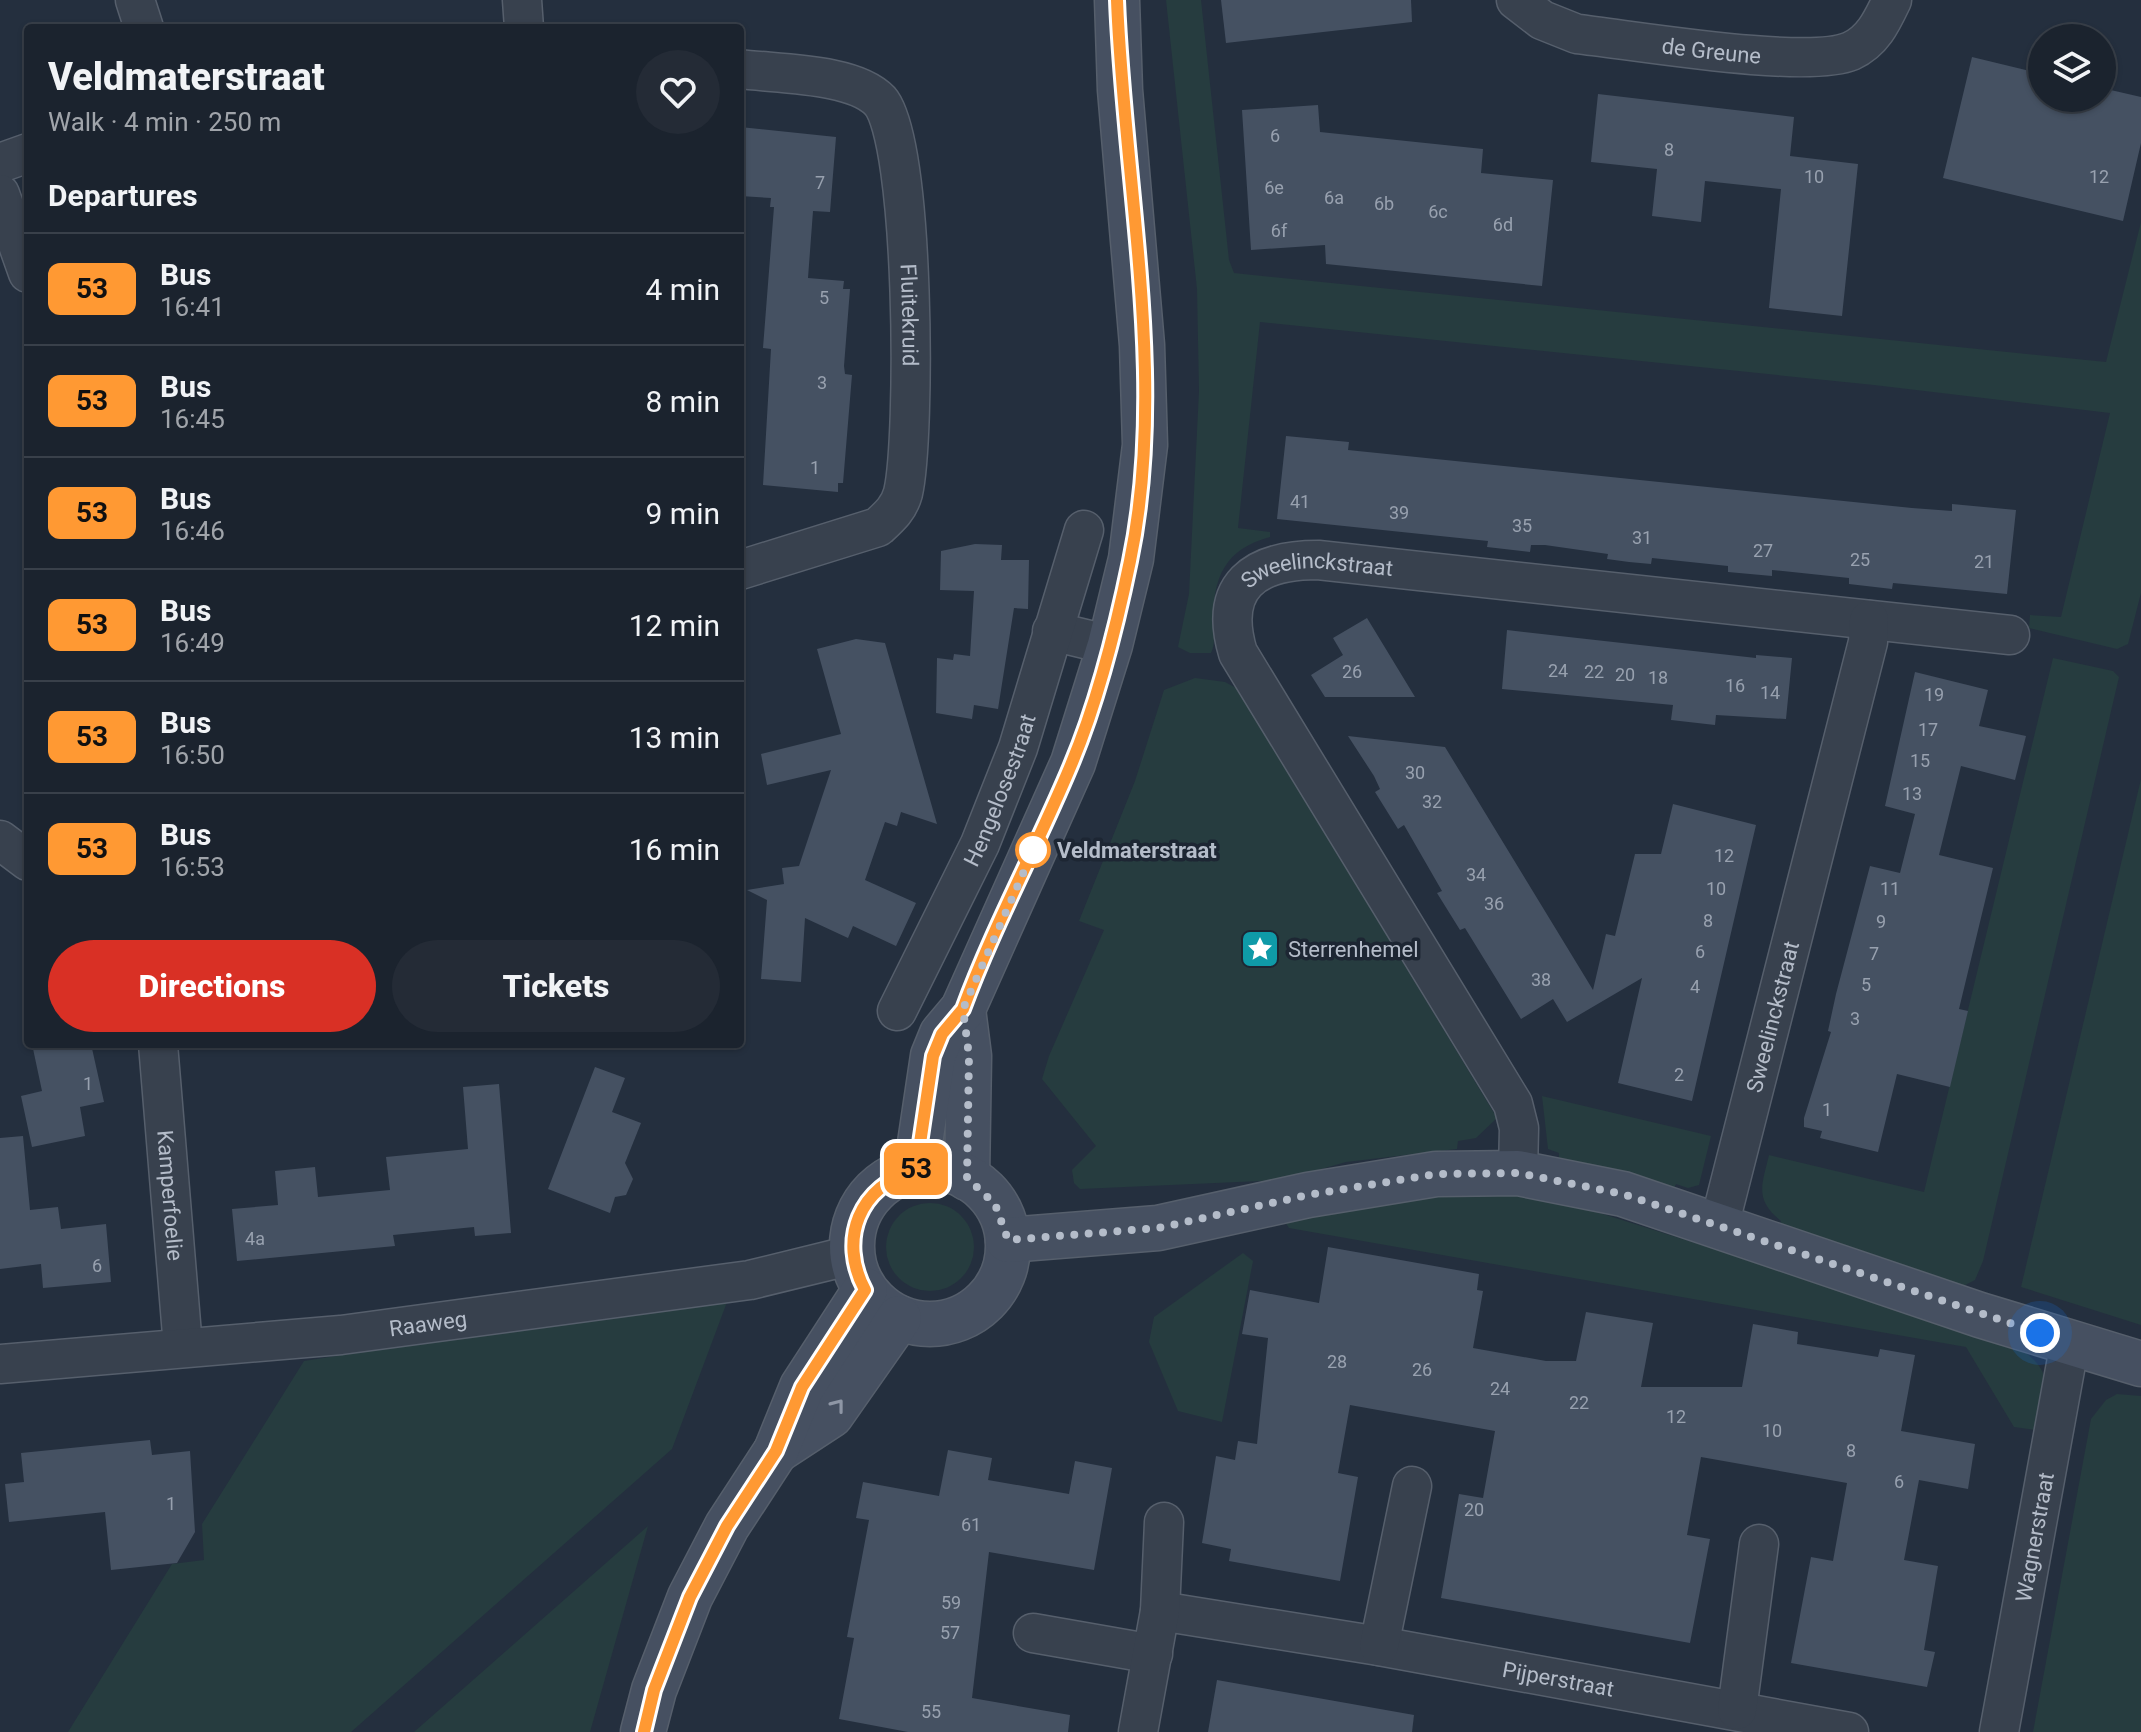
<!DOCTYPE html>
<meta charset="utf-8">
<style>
:root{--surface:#1b232e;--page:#242b36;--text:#f1f3f6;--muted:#a0a4aa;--line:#39404a;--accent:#d93025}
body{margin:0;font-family:Roboto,sans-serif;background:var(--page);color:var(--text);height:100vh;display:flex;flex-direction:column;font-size:30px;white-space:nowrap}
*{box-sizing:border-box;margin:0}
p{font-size:26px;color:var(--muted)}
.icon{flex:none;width:44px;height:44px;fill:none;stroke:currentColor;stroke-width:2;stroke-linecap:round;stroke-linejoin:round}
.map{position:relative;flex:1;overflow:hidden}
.sheet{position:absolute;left:24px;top:24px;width:720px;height:1024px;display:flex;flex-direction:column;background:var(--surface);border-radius:8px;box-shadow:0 2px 6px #0004,0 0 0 2px var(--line)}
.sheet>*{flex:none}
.badge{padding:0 16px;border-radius:12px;font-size:28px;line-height:52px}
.buttons{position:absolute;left:2028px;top:24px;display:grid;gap:16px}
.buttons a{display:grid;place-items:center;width:88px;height:88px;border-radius:50%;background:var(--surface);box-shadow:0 2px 6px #0004,0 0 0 2px var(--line);font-size:40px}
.you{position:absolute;width:40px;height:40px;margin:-20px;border:6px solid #fff;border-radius:50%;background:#1a73e8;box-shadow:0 0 0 12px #1a73e833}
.map>.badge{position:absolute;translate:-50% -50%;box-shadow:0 0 0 4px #fff}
h2{padding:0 24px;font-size:30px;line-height:72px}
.round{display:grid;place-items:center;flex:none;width:84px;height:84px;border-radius:42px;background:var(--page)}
.overview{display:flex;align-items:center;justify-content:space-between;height:136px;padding:0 24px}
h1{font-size:38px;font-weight:800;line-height:60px}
.action{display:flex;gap:16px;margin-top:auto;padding:16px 24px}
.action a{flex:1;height:92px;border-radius:48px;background:var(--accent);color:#fff;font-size:32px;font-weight:800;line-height:92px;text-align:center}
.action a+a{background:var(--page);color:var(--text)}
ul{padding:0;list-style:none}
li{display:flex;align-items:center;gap:24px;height:112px;padding:0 24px;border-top:2px solid var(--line)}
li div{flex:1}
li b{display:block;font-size:30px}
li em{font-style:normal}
li .badge{min-width:88px;font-weight:700;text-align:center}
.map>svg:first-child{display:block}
.green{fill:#263c3f}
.building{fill:#455162}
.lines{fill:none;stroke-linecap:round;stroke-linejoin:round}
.street-casing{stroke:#565f6c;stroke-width:41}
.secondary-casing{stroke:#565f6c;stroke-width:47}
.street{stroke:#38414e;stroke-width:38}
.secondary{stroke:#465061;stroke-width:44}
.oneway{stroke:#8e96a5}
.line-casing{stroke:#fff;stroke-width:18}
.line{stroke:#f93;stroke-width:12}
.walk{stroke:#b4bcc9;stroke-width:8;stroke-dasharray:0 14.4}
.stop-dot{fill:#fff;stroke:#f93;stroke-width:4}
.labels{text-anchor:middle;stroke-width:7;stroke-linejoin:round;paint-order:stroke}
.number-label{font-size:18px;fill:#98a1af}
.street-label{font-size:22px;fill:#b4bcc9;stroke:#1d2633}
.stop-label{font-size:22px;font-weight:bold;fill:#b4bcc9;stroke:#1d2633;text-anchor:start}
.poi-label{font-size:22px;fill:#b4bcc9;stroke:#1d2633;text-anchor:start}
</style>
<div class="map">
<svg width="2141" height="1732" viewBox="0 0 2141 1732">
<rect width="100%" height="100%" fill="#242f3e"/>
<g class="green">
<path d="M1166,0H1201L1229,260L1234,273L2106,362L2141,222V593L2128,644L2117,649L2029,628L2030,615L2061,617L2110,413L1874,385L1260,322L1238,528L1270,532V537C1225,549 1213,577 1213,622C1213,633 1216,643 1211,653H1190L1178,647L1189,594L1199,391L1197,289Z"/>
<path d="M2053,658L2113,671L2119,677L1983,1261L1975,1280L1963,1286L1779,1228L1781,1221C1754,1199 1762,1185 1769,1155L1924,1192Z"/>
<polygon points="1195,678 1225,682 1238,689 1497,1118 1476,1138 1458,1141 1457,1149 1346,1162 1283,1180 1080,1189 1074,1183 1072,1170 1096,1146 1042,1079 1049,1056 1104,930 1079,921 1135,781 1164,690"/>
<polygon points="2141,779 2141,1325 2021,1287"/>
<polygon points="1542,1096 1711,1136 1699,1185 1688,1188 1676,1184 1671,1195 1559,1163 1559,1153 1548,1149"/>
<path d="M1507,1193L1587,1209L2010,1342C2056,1371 2047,1381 2036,1430L2014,1427L1966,1347L1289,1228L1285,1222L1374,1197Z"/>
<circle cx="930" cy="1247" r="44"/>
<polygon points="1243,1253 1253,1261 1222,1422 1178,1411 1149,1342 1154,1317"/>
<polygon points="730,1294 672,1449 351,1732 68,1732 172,1564 204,1560 202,1524 304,1361"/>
<polygon points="2117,1394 2141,1396 2141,1732 2033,1732 2091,1419 2106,1400"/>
<polygon points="648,1526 590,1732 414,1732"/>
</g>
<g class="building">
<polygon points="1221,0 1411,0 1412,22 1226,43"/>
<polygon points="1972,57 2042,74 2042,98 2102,98 2102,88 2141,97 2141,143 2123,221 1943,178"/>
<polygon points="1598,94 1794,117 1790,156 1858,164 1842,316 1769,308 1781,189 1705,181 1701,222 1652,216 1657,169 1591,162"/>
<polygon points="1318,105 1320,132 1483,149 1481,173 1553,180 1542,286 1326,264 1325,245 1251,250 1242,110"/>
<polygon points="740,127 836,137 830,212 813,211 808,278 844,281 843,289 850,289 844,366 845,374 852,375 843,483 838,483 838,492 763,485 771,349 763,348 774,207 770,207 771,198 740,196"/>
<polygon points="1286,436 1349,442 1348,450 1912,508 1952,511 1952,504 2016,510 2007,594 1893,583 1892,589 1849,584 1849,578 1772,570 1772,576 1728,572 1728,566 1652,558 1651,564 1629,562 1607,559 1608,554 1545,545 1531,545 1530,552 1487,547 1488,541 1277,519"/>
<polygon points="975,544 1002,545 1001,560 1029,560 1028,609 1014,608 998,709 974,705 972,719 936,713 937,658 953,660 954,654 970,656 974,591 940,590 941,551"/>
<polygon points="1367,618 1415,697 1325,697 1311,675 1343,655 1333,638"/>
<polygon points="1507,630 1756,658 1756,655 1792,658 1786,719 1716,715 1715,725 1671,720 1673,705 1502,689"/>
<polygon points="856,639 885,643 937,824 901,812 897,826 885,822 865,880 916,903 896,946 853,926 848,938 805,918 801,982 761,979 767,900 747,890 784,884 782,868 799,866 831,770 767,785 761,754 841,734 817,649"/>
<polygon points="1915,672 1988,690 1979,726 2026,736 2015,780 1961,766 1939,855 1993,868 1959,1009 1968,1011 1950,1087 1897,1074 1878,1152 1820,1138 1822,1131 1804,1127 1804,1118 1831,1032 1828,1031 1836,994 1870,866 1900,873 1915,814 1885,806"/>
<polygon points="1348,736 1445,747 1593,990 1606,934 1615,936 1635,854 1661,854 1673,804 1756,825 1692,1101 1618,1083 1642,978 1567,1022 1553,999 1521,1019 1465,928 1460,930 1437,893 1442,891 1404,825 1398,829 1375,792 1380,789 1374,776"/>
<polygon points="32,1044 91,1044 104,1102 80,1107 85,1136 32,1147 21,1096 42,1091"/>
<polygon points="595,1067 625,1078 612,1112 641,1123 625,1163 633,1179 626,1195 615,1197 610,1213 548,1189"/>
<polygon points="499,1084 511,1233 475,1236 474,1227 393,1235 395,1246 237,1261 232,1209 278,1205 275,1171 315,1167 318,1197 390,1190 386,1157 468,1149 463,1087"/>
<polygon points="23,1136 30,1210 58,1207 61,1229 106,1224 111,1282 43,1288 41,1264 0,1269 0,1138"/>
<polygon points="1328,1247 1479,1274 1477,1290 1483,1291 1473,1348 1546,1361 1576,1361 1586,1312 1653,1323 1641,1387 1742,1387 1753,1324 1798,1332 1797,1344 1878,1357 1880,1349 1915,1355 1901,1431 1975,1444 1968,1489 1919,1480 1904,1560 1938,1566 1924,1650 1935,1652 1927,1687 1791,1663 1811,1557 1833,1561 1847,1483 1701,1457 1687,1535 1710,1539 1690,1643 1441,1598 1459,1494 1483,1498 1495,1431 1350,1405 1338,1473 1358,1477 1340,1581 1229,1561 1231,1549 1202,1543 1216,1456 1235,1460 1238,1441 1257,1444 1268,1338 1242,1334 1250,1290 1319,1303"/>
<polygon points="150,1440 152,1455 190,1451 195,1532 177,1563 111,1570 105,1512 9,1522 5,1484 24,1482 21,1453"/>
<polygon points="948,1450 992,1458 988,1480 1069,1494 1075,1461 1112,1468 1094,1570 989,1552 972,1698 1070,1715 1068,1732 908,1732 839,1719 854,1638 847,1637 869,1520 856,1518 863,1482 939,1496"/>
<polygon points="1217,1680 1414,1715 1412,1732 1208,1732"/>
</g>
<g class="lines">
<defs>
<g id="street">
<polyline points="135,0 144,28"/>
<polyline points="522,0 524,28"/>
<path id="s1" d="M1516,0L1542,20L1577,34C1633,40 1807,70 1851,51C1873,41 1882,21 1892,0"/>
<path id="s2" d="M740,69C778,74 854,73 880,101C915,140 916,437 903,493C899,508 890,516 878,527L740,570"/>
<polyline points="0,163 28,153"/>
<polyline points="0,194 28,273"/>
<polyline points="1052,631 1110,645"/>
<polyline points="0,840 28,861"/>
<path id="s3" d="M897,1011L980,844L1018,748L1084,530"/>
<path id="s4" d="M158,1044L183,1347"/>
<path id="s5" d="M1518,1173L1519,1128L1513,1104L1238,653C1218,586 1254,560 1318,560L2010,635"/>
<path id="s6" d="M1719,1226L1868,642L1869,620"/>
<path id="s7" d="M0,1364L341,1335L750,1280L852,1255"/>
<path id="s8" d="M1160,1611L1379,1646L1849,1732"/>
<polyline points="1033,1633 1153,1654"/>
<polyline points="1379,1646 1412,1486"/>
<polyline points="1737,1710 1759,1544"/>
<polyline points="1138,1732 1160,1611 1164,1522"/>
<path id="s9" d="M1999,1732L2070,1342"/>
</g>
<g id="secondary">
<polyline points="963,1009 969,1056 967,1178"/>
<circle cx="930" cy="1246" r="78"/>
<polyline points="916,1170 933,1056 942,1034 963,1009 1073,763 1110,645 1131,559 1145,445 1142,345 1120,90 1117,0"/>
<polyline points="1008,1240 1158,1228 1308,1195 1436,1174 1518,1173 1623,1194 1980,1315 2141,1364"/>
<polyline points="776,1451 831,1415 899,1318"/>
<polyline points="643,1732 654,1690 690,1597 727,1526 776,1451 802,1387 865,1290"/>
</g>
</defs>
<use href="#street" class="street-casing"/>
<use href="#secondary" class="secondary-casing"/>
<use href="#street" class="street"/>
<use href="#secondary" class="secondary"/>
</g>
<defs><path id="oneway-chevron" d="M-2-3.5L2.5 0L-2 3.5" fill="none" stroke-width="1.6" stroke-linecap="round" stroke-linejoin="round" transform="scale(2)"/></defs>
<use class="oneway" href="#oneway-chevron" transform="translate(838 1405) rotate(-52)"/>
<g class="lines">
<defs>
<path id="line" d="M644,1732L654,1690L690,1597L727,1526L776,1451L802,1387L865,1290C838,1240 859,1185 916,1170L933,1056L942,1034L963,1009C994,925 1037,847 1071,765C1098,701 1116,629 1130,561C1168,380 1124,184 1117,0"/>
</defs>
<use href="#line" class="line-casing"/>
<use href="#line" class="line"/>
<polyline class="walk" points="1033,850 1037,842 963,1009 969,1056 967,1178 995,1204 1008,1240 1158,1228 1308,1195 1436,1174 1518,1173 1623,1194 2040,1333"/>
</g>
<defs>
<symbol id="sight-square" viewBox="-11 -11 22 22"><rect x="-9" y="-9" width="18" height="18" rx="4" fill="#0f9aa8" stroke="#1d2633"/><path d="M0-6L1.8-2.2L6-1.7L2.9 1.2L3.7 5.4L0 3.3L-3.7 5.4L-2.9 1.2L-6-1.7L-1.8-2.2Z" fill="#fff"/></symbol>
</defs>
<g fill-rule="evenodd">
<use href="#sight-square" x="1238" y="927" width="44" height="44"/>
</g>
<circle class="stop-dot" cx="1033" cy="850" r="16"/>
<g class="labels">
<g class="number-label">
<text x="1275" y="142">6</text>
<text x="1669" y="156">8</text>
<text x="1814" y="183">10</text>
<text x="2099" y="183">12</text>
<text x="820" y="189">7</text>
<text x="1274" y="194">6e</text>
<text x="1334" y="204">6a</text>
<text x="1384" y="210">6b</text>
<text x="1438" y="218">6c</text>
<text x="1503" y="231">6d</text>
<text x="1279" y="237">6f</text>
<text x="824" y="304">5</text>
<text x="822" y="389">3</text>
<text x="815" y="474">1</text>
<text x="1300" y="508">41</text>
<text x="1399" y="519">39</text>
<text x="1522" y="532">35</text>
<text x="1642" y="544">31</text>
<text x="1763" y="557">27</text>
<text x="1860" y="566">25</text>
<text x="1984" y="568">21</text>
<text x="1558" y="677">24</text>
<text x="1352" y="678">26</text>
<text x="1594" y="678">22</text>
<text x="1625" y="681">20</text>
<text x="1658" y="684">18</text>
<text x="1735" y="692">16</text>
<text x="1770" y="699">14</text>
<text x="1934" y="701">19</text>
<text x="1928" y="736">17</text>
<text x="1920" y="767">15</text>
<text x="1415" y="779">30</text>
<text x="1912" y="800">13</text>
<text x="1432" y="808">32</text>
<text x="1724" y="862">12</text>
<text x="1476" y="881">34</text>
<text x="1716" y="895">10</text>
<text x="1890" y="895">11</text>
<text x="1494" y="910">36</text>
<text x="1708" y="927">8</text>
<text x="1881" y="928">9</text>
<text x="1700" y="958">6</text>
<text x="1874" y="960">7</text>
<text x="1541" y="986">38</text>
<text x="1866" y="991">5</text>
<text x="1695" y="993">4</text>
<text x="1855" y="1025">3</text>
<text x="1679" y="1081">2</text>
<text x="88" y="1090">1</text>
<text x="1827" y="1116">1</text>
<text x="255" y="1245">4a</text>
<text x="97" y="1272">6</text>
<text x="1337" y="1368">28</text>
<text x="1422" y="1376">26</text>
<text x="1500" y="1395">24</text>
<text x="1579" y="1409">22</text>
<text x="1676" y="1423">12</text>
<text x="1772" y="1437">10</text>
<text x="1851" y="1457">8</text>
<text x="1899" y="1488">6</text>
<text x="171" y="1510">1</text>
<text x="1474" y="1516">20</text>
<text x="971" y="1531">61</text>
<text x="951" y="1609">59</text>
<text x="950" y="1639">57</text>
<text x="931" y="1718">55</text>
</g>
<g class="street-label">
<text dy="8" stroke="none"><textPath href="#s1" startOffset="206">de Greune</textPath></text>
<text dy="8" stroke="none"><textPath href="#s2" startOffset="364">Fluitekruid</textPath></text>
<text dy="8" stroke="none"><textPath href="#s5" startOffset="748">Sweelinckstraat</textPath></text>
<text dy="8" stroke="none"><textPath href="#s3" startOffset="244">Hengelosestraat</textPath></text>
<text dy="8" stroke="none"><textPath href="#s6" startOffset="216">Sweelinckstraat</textPath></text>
<text dy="8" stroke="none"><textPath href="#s4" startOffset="152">Kamperfoelie</textPath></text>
<text dy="8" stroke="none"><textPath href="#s7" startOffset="430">Raaweg</textPath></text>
<text dy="8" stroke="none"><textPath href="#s9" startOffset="198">Wagnerstraat</textPath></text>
<text dy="8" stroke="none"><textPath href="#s8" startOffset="404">Pijperstraat</textPath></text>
</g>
<g class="stop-label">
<text x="1057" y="858">Veldmaterstraat</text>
</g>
<g class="poi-label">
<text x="1288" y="957">Sterrenhemel</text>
</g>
</g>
</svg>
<div class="buttons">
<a><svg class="icon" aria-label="layers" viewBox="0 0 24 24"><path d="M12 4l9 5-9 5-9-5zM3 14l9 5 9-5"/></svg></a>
</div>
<div class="you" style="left:2040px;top:1333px"></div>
<b class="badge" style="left:916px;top:1169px;background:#f93;color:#111">53</b>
<section class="sheet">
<div class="overview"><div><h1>Veldmaterstraat</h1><p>Walk · 4 min · 250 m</p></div><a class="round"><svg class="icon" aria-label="heart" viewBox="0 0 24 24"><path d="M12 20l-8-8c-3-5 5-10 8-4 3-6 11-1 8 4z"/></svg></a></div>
<h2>Departures</h2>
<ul>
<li><span class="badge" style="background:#f93;color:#111">53</span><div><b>Bus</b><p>16:41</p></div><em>4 min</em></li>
<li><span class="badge" style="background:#f93;color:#111">53</span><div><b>Bus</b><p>16:45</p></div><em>8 min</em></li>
<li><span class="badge" style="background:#f93;color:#111">53</span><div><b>Bus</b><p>16:46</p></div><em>9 min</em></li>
<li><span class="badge" style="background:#f93;color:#111">53</span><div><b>Bus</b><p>16:49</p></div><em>12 min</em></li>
<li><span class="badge" style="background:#f93;color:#111">53</span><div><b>Bus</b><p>16:50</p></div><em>13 min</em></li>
<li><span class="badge" style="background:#f93;color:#111">53</span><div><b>Bus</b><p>16:53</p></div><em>16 min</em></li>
</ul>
<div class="action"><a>Directions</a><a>Tickets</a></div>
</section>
</div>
